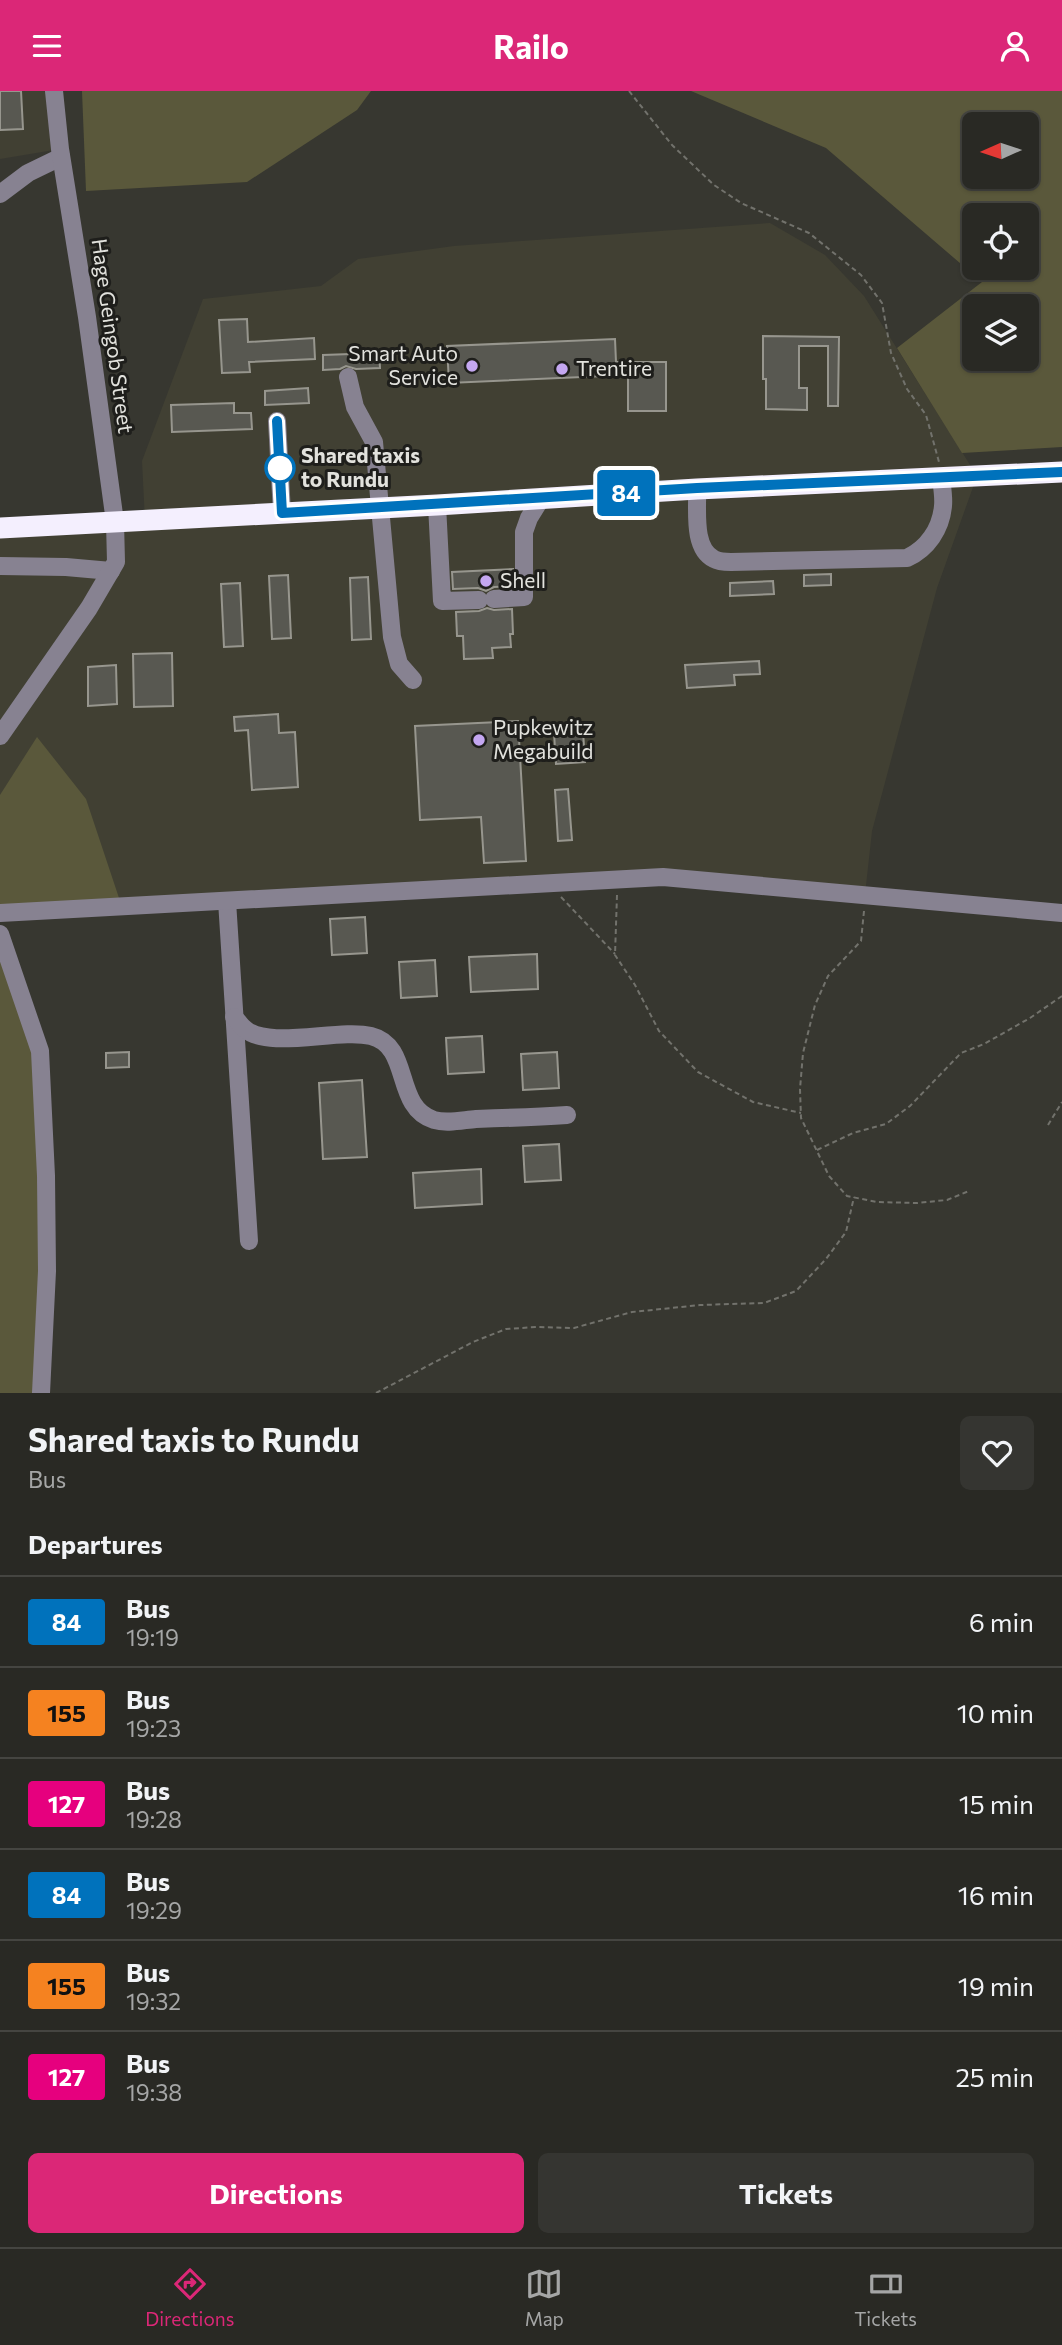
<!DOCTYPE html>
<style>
:root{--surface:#292924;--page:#353531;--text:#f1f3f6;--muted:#a5a6a6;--line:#454541;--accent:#db2777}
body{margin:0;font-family:Commissioner,sans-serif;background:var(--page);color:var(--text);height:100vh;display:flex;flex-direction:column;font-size:26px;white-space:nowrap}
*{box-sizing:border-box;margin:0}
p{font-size:23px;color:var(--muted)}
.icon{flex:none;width:38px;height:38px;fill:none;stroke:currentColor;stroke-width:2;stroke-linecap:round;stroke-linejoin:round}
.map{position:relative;height:1302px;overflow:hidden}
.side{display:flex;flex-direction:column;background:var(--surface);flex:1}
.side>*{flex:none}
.badge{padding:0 14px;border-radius:5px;font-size:24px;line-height:46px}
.needle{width:46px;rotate:267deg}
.buttons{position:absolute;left:962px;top:21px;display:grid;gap:14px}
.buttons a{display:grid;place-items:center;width:77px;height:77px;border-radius:10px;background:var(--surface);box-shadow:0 2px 5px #0004,0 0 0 2px var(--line);font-size:35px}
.map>.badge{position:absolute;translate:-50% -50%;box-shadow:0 0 0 4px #fff}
h2{padding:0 28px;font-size:26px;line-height:63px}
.round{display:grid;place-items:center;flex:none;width:74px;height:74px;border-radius:10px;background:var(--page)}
.summary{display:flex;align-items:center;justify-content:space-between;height:119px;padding:0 28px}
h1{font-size:33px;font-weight:700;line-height:52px}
.button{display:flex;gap:14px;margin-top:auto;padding:14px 28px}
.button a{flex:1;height:80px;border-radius:10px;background:var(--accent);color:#fff;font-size:28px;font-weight:700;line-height:80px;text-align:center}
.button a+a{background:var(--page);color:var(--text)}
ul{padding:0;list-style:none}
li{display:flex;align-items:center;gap:21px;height:91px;padding:0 28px;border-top:2px solid var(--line)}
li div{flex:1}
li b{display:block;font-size:26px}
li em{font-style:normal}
li .badge{min-width:77px;font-weight:700;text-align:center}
header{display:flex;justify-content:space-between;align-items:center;height:91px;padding:0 28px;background:var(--accent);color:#fff;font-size:32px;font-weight:700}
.menu{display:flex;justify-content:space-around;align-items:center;height:98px;border-top:2px solid var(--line);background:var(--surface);font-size:19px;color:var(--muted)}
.menu a{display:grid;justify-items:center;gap:4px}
.menu .current{color:var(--accent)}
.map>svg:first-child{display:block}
.built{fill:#414033}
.green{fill:#5a583b;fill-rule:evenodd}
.building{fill:#585851;stroke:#97968e;stroke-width:2}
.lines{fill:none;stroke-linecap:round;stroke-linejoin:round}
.path{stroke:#72726c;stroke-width:2;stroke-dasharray:5 3.5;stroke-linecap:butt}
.minor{stroke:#878291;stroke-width:18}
.highway{stroke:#f4effe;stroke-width:21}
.line-casing{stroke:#fff;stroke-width:16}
.line{stroke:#0072bc;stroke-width:10}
.poi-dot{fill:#c4a7f1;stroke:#1e1e1b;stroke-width:2.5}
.stop-dot{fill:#fff;stroke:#0072bc;stroke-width:3.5}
.labels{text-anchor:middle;stroke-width:6;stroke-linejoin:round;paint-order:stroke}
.street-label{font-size:21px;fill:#e2e2dd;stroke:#1e1e1b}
.poi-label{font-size:21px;fill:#e2e2dd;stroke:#1e1e1b;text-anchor:start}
.stop-label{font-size:21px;font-weight:bold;fill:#e2e2dd;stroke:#1e1e1b;text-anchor:start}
</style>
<header><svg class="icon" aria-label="menu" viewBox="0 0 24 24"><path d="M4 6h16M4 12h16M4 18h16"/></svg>Railo<svg class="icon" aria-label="person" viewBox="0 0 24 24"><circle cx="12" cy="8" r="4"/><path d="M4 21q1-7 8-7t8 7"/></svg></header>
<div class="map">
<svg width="1062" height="1302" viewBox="0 0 1062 1302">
<rect width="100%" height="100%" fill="#373730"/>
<g class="built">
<polygon points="0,0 54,0 60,58 0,68"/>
<polygon points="770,132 825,164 864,205 977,385 937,497 872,740 865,804 663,786 0,822 0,437 145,430 142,370 203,208 321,195 358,168 454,155"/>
</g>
<g class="green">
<polygon points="82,0 371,0 357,19 247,91 86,100"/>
<path d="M691,0H1062V356L962,362L897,257L982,191L826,57ZM1027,33V86H975V33ZM1027,124V177H975V124ZM1027,215V268H975V215Z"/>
<polygon points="37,646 86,708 122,816 0,822 0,704"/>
<polygon points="0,843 40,960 41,1302 0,1302"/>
</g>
<g class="building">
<polygon points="0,0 21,0 23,38 0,39"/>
<polygon points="247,228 248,251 314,247 315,268 249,271 250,281 222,282 219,229"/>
<polygon points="763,245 839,246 838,315 828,315 828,255 799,255 799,297 807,297 807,319 766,318 766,288 763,288"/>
<polygon points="615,248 616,271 666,271 666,320 628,320 628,284 449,292 447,255"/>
<polygon points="379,262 380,277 356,278 346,275 340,278 323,279 323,264"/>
<polygon points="308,297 309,312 265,314 265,300"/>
<polygon points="234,312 234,322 251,322 252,338 172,341 171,314"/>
<polygon points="513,478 513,495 494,496 486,500 478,497 453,498 452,481"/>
<polygon points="831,483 831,494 804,495 804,484"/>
<polygon points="288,484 291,547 272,548 269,485"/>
<polygon points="368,486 371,548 352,549 350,487"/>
<polygon points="773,490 774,503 730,505 730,492"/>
<polygon points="240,492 243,555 224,556 221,493"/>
<polygon points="487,517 494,519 512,518 513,543 510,543 511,556 492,557 493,567 464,568 463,545 457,545 456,521 479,520"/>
<polygon points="172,562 173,615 134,616 133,563"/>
<polygon points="759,570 760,583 734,584 735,594 687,597 685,574"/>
<polygon points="116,574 117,613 88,615 88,576"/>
<polygon points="278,623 279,642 295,641 298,696 252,699 248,639 235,640 234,626"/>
<polygon points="518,630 526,770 484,772 481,726 420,729 415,635"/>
<polygon points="583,640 585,671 556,673 554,642"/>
<polygon points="568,698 572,749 558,750 555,699"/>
<polygon points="365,826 367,862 332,864 330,828"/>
<polygon points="537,863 538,898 471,901 469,866"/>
<polygon points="435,869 437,905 401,907 399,871"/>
<polygon points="482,945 484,981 448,983 446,947"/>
<polygon points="129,961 129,976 106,977 106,962"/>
<polygon points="557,961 559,997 523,999 521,963"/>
<polygon points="362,989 367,1066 323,1068 319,992"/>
<polygon points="559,1053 561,1089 525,1091 523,1055"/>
<polygon points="481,1078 482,1113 415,1117 413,1082"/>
</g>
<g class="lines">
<g class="path">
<polyline points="629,0 672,54 714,94 741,112 809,142 861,184 882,212 891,262 907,298 926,324 939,371"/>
<polyline points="617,804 615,864 635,894 659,940 698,981 753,1011 801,1022"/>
<polyline points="561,806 615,863"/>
<polyline points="864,820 861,850 828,885 815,914 803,962 800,998 801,1027 829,1085 847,1105 877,1111 917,1112 947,1109 969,1100"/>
<polyline points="1048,1034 1062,1011"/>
<polyline points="817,1059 853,1042 886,1033 910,1015 961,962 984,953 1030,927 1062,905"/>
<polyline points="376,1302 473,1251 506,1238 536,1236 574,1237 632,1221 700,1214 764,1212 796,1200 826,1168 846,1141 854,1106"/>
</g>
<g class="minor">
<polyline points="0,103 28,82 61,66"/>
<polyline points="348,286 355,316 374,351 392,546 399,573 413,589"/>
<polyline points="277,330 282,422"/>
<path d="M697,398C698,418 692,457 714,468C719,471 726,471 731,471L907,467C927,458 941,438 943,415C944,406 942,396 941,387"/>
<polyline points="437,414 442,510 479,509"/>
<polyline points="0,475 66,476 111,480"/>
<polyline points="494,508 524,506 524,441 529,427 542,406"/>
<polyline points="0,645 89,517 116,471 115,431 87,226 60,58 54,0"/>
<polyline points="227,810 249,1150"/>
<polyline points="0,822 663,786 1062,822"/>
<polyline points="0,843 40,960 46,1085 47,1180 41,1302"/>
<path d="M234,926C238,930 241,935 245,938C269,959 339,937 371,945C412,955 393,1016 434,1029C447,1033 463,1029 476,1028C507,1027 537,1026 567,1024"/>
</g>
<polyline class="highway" points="0,437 437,414 697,398 1062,381"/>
</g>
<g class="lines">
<defs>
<polyline id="line" points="277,330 282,422 697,397 1062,381"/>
</defs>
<use href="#line" class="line-casing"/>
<use href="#line" class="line"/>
</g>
<g class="poi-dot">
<circle cx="472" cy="275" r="7"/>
<circle cx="562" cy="278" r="7"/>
<circle cx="486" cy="490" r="7"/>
<circle cx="479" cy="649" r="7"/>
</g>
<circle class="stop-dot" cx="280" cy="377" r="14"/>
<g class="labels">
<g class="street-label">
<text transform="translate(112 245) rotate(82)" y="7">Hage Geingob Street</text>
</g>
<g class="poi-label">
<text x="458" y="270" text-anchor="end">Smart Auto<tspan x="458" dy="24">Service</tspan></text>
<text x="576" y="285">Trentire</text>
<text x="500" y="497">Shell</text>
<text x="493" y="644">Pupkewitz<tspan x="493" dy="24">Megabuild</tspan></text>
</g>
<g class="stop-label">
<text x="301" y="372">Shared taxis<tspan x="301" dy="24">to Rundu</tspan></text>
</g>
</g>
</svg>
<div class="buttons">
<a><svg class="needle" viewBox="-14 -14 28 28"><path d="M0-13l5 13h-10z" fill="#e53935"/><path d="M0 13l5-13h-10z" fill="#a5a6a6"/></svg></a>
<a><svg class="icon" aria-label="locate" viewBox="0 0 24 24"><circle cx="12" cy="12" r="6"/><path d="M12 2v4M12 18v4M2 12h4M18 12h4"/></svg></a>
<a><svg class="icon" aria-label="layers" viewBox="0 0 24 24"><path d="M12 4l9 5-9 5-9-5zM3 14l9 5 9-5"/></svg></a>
</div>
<b class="badge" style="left:626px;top:402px;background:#0072bc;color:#fff">84</b>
</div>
<section class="side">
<div class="summary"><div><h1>Shared taxis to Rundu</h1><p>Bus</p></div><a class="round"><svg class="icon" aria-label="heart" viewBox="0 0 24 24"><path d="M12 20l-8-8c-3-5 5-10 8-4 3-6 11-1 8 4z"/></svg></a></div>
<h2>Departures</h2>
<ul>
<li><span class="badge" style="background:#0072bc;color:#fff">84</span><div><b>Bus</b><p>19:19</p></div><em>6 min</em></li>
<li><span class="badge" style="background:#f58220;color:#111">155</span><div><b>Bus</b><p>19:23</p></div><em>10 min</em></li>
<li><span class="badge" style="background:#e6007e;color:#fff">127</span><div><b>Bus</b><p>19:28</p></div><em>15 min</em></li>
<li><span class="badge" style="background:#0072bc;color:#fff">84</span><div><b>Bus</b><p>19:29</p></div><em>16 min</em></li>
<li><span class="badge" style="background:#f58220;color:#111">155</span><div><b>Bus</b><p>19:32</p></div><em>19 min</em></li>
<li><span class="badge" style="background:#e6007e;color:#fff">127</span><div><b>Bus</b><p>19:38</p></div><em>25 min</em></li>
</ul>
<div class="button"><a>Directions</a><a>Tickets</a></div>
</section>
<nav class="menu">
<a class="current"><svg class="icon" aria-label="directions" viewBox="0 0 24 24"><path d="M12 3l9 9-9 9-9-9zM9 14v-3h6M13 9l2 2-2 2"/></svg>Directions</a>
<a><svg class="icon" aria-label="map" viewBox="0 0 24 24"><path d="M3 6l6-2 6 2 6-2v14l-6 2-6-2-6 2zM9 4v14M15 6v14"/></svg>Map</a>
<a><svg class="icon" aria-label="tickets" viewBox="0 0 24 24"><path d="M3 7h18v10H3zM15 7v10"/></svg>Tickets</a>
</nav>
